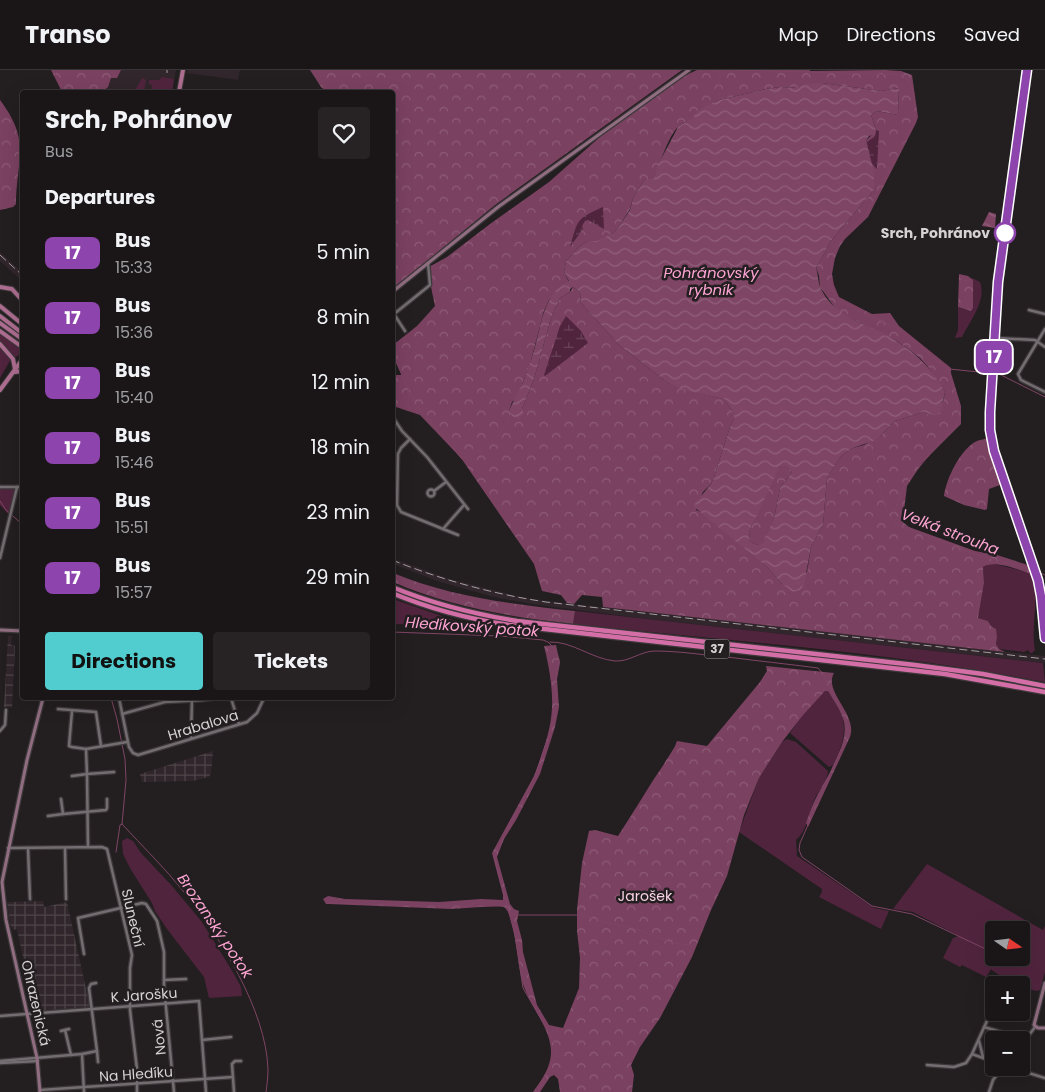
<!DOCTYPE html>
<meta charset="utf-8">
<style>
:root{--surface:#1a1618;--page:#272325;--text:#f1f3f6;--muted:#9f9fa2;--line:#383537;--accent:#52cdcf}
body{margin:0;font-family:Poppins,sans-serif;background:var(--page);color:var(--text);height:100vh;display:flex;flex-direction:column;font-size:19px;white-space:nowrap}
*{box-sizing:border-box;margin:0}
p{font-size:16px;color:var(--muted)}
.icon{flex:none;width:28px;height:28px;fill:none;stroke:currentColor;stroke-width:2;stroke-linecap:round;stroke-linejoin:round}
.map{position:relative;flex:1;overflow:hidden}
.panel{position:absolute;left:20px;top:20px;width:375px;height:610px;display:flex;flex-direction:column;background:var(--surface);border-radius:5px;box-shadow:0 5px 20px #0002,0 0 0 1px var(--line)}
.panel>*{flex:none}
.badge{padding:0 10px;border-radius:8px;font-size:18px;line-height:32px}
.needle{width:32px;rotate:104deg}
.buttons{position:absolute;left:985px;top:851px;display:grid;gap:10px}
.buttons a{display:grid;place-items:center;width:45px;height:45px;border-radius:5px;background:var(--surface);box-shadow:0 5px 20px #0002,0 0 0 1px var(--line);font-size:25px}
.map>.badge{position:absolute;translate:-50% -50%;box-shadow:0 0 0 2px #fff}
h2{padding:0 25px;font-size:19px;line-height:45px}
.round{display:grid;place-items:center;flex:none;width:52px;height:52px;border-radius:5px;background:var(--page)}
.summary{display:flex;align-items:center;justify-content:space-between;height:85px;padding:0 25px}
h1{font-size:24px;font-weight:700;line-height:38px}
.cta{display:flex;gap:10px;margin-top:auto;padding:10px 25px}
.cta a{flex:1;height:58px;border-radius:5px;background:var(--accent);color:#111;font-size:20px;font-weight:700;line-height:58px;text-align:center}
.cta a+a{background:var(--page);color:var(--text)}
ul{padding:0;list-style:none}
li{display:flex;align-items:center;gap:15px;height:65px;padding:0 25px}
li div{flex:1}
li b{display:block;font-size:19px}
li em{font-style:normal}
li .badge{min-width:55px;font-weight:700;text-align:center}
header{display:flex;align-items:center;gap:30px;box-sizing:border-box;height:70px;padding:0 25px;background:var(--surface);border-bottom:1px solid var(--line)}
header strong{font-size:24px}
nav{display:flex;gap:28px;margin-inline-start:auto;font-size:18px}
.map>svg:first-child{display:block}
.built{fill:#31262b}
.industrial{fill:url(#industrial-grid)}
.grass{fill:#51243e;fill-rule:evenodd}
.forest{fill:url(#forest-crowns);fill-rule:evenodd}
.wetland{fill:url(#wetland-marsh)}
.water{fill:url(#water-waves);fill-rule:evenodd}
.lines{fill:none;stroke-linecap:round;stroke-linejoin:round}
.stream{stroke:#7f4565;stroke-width:1}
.street-casing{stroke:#3d383a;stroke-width:5}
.secondary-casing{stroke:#3d383a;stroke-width:5.5}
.primary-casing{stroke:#3d383a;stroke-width:6}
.highway-casing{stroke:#3d383a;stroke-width:7}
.street{stroke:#736c70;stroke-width:2.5}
.secondary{stroke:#906d80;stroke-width:3}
.primary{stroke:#ad6d90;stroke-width:4}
.highway{stroke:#d36ea6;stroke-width:4.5}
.rail{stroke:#a39ea0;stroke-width:1;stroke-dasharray:8 4;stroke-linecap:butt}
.line-casing{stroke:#fff;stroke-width:11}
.line{stroke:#8e44ad;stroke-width:8}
.stop-dot{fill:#fff;stroke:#8e44ad;stroke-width:2.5}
.labels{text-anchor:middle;stroke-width:5;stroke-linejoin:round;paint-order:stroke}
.shield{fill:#231e20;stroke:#a09c9d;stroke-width:1}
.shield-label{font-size:12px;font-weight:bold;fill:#d6d2d3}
.stop-label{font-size:14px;font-weight:bold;fill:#d6d2d3;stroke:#231e20;text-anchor:end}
.street-label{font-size:14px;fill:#d6d2d3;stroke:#231e20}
.park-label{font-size:14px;fill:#f9d3e5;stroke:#231e20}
.water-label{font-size:15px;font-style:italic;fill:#fda4d3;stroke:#231e20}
</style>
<header>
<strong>Transo</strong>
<nav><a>Map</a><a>Directions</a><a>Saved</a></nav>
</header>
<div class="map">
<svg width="1045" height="1022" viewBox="0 0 1045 1022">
<defs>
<pattern id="industrial-grid" width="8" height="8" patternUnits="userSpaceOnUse" patternTransform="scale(1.25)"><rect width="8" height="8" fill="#31262b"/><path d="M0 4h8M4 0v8" fill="none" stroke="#4e4549"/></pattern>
<pattern id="forest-crowns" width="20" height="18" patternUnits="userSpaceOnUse" patternTransform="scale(1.25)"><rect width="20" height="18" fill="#7b4161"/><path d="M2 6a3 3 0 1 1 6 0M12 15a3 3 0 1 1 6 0" fill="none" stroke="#8d5c77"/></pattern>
<pattern id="wetland-marsh" width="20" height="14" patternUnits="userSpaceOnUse" patternTransform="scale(1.25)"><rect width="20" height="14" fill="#51243e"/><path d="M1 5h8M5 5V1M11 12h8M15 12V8" fill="none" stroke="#694359"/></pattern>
<pattern id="water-waves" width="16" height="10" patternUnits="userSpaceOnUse" patternTransform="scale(1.25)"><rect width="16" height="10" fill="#7f4565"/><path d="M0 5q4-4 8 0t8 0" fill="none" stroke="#905f7a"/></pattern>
</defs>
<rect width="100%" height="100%" fill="#231e20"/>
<g class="built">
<polygon points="56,0 176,0 172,22 68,22"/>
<polygon points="188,0 240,0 238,10 187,3"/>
<polygon points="0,182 22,202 22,211 0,191"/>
<polygon points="392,488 450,509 517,526 547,531 1045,586 1045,593 639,548 531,534 490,526 440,512 393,494"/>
</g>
<g class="industrial">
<polygon points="8,566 12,566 11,575 15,576 12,638 4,637"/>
<polygon points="213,681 211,703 209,707 193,711 142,712 140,704"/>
<polygon points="43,831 44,837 67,832 90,937 34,941 28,903 26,902 17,859 13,860 10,854 7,832"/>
</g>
<g class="grass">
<polygon points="162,7 174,9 172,22 151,22 152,15 149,14 149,10 159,10"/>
<polygon points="142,8 146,10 144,22 134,22"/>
<path d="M972,208L980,212C987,230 970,251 962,267L955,268L958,260V237L971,241L973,238Z"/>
<polygon points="0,263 22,279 18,286 15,287 0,271"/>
<polygon points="0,276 11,289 0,308"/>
<polygon points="0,419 15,419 9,445 0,435"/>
<path d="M990,493L1015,499L1031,504C1041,527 1030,556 1035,580L1032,583H1030L1028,580L1024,582L999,579L996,574L997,567L995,558L991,556L988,551L978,548L984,513L983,497Z"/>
<polygon points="393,529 453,550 482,557 483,558 450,555 393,554"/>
<path d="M575,541L1043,593L1045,612C889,582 730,571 573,554Z"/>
<path d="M825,621H828C831,626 834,629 837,634C849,655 844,674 833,695L829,697L790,663L803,644Z"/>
<path d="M787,669L796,672L828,701C827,712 819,720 814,730C809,743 807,761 796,770L797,786L874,838L889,841L881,859L819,827L822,822V819L739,762L759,708L782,672Z"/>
<polygon points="127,768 133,771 141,783 172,816 202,852 234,904 241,917 242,926 209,928 204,907 167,859 155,841 152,833 130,798 123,784 122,771"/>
<path d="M927,794L1043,860L1045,856V902L1040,920L1037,921L1029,919L1025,923L1021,920V915H1017L1015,912L1012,914L992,900L991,899L986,907L962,895L960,897L943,888L953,868L959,866L913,842L893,839ZM994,860H1021V888H994Z"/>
</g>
<g class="forest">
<polygon points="51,0 121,0 117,8 111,8 108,17 102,22 62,22"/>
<polygon points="310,0 682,0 495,135 393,219 392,22 327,22 321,17"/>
<path d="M697,0H810V1L885,0L901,1L912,5L918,47L916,53L868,147L845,169L840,176L835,188L832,204L834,215L839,227L872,244L890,243L899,256L951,298V303L961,336V354L922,393L907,416L903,449L904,453L909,457L975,481L997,485L1028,495L1029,494L1031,504C1020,500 993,489 983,497L984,513L978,548L988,551L991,556L996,559L997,567L996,574L999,579L1005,582L603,537L602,527L582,525L574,534L567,533L561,525L542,521L534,494L461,388L420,345L396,337L393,331L394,305H402L393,285V275L417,256L435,236L427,198L447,187L490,154L549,112L601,66L684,6ZM822,13L881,21L899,18L898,45L877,41L871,45L876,60L866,71L874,120L830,172L822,188L816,197L819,206L820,217L838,242L897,271L920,288L928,297L945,322L943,332L932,345L923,342L895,351L881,365L864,375L853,378L841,386L827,408L823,455L811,477L807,502L782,514L768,498L703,443L696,440L703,422L711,414L714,407L730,357L734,349V343L724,329L699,323L668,313L619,275L581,233L580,222L573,217L570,222L560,228L551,248L534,309L522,339L509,341L512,332L517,328L530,294L544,241L549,230L569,212L564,202L566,191L580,176L588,171L597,172L613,163L618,158L630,139L633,128L645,109H653C660,95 667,69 677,58C684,51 695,50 698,40L719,30L766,19L780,17L797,18Z"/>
<path d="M0,30C31,71 17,88 16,134L13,137L0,140Z"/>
<polygon points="959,204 968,206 973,210 973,238 971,241 958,237"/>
<path d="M988,367L1003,416L1000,415L989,419L987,439L985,440L964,435L944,426C946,409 961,378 977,371C981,369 985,370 988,367Z"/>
<polygon points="787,395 792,402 780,418 775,444 763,474 757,475 750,471 749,462 774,405 780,396"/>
<path d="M393,503C451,527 512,534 575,541L573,554C510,547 451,537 393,512Z"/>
<path d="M556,575L560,593L557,609L559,637L555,657L540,704L516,750L504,769L497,787L510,834L514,839L519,841L517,851L522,870L523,882L537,935L549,955L563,958L579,918L580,888L577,861V839L582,793L589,761L595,760L618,766C634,742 648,717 664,694C669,685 674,680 677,671L707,676L760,612L767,601L766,596L834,603C823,622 858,644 850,667L808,757L806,753C809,745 812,735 816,728C826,707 849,676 844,652C841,640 834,631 828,621H825L803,645L782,672L759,708L744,745L727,806L711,840L692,887L660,948L640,977L631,995L634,1005L632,1022H560L558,1009L554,1005L550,1007L540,1022H533C541,1011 550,999 551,984C552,956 526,934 521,906C518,893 514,848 506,839C504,836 500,836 496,836L451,839L329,834H326L323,829L328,826L345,829L439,832L481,829L503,830V825L492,783L534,706C542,685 551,661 552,638C553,618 549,596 544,576Z"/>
</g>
<g class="wetland">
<path d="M876,60L879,61L877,99C869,93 868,81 867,72L875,66Z"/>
<path d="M603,137L604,159L588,150L585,151L582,156L583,159L570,177C578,149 576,149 603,137Z"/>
<polygon points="566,246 581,261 588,273 545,306 544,305 560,256"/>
</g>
<g class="water">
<path d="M822,13L881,21L899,18L898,45L877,41L871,45L876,60L875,64L869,66L866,71L874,102V120L830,172L822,188L816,197C818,204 818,213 821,219C836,250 872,254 898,272C920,287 932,299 945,322L940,344L932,345L923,342L895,351L881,365L873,371L853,378L841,386L827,408L823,455L811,477L804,515L800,520L793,522L782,514L768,498L693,436L711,414L714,407L730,357L734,349V343L724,329L684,320L668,313L619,275L581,233L580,222L573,217L570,219V222L560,228L551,248L534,309L522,339L524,344L518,349L513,347L509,341C514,329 521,319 525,307C529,296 533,285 536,273C542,251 545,222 569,211L564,202L566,191L580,176L588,171H597L613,163L618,158L630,140L633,128L645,109H653L659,93L678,57L693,47L698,40L705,36L719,30L766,19L780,17L797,18L804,14ZM780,396H787L792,402L780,418L775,444L763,473L757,475L750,471L749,462Z"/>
<polygon points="989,142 996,144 995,158 982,156"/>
</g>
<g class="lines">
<g class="stream">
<polyline points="53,0 65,22"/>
<polyline points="313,0 329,22"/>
<polyline points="719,0 719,30"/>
<path d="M735,0L903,5C917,16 915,37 914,53L866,144L846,163L837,176L832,189L830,216L838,230L902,261L939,293L948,299L957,330L959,346L956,357L936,377L905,414L891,449"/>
<path d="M392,283L415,334L462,389C482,380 498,370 509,350"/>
<polyline points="949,299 999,304 1045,327"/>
<path d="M870,373C876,391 882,443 895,453L975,484L1034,500L1045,505"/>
<polyline points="0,431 6,440 22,454"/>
<polyline points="392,562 500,566 543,570 548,572 552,576 559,589 556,610 556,643 535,706 494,787 515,865 523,918 556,975 555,987 537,1022"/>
<path d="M550,572C572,571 592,589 615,591C629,592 641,581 655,581C679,581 703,585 727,587C758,591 788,594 818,598L823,604L847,652L848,664L832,699"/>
<path d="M111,628L117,649L125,689L126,710L122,754C142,776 165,798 184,822C220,867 266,940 268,999C268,1007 267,1015 266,1022"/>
<polyline points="831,703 800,773 799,780 802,787 872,836 912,844 994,883"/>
<polyline points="116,782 120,755 122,754"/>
<polyline points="327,833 430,836 508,836"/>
<polyline points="511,845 581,845 608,853 633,858 672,873 690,875"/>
<polyline points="1006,888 1014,890"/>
</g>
<defs>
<g id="street">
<polyline points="1029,240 1045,244"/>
<polyline points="392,241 405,261"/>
<polyline points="394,244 430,215 428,193"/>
<polyline points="1045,259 1018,304 1021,310 1045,322"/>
<polyline points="995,268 1035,270 1045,277"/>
<polyline points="392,346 402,361 427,387 468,439"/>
<polyline points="410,369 401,378 398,384 397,435 401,442 458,465"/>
<polyline points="0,417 22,417"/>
<circle cx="431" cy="423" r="3.5"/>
<polyline points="434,421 446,412"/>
<polyline points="443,459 464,435"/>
<polyline points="0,488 17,417"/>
<polyline points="119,628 129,677 133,683 138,685 247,652 257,643 264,628"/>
<polyline points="231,628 239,654"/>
<polyline points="58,639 96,642 101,676"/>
<polyline points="72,641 69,676 72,677 86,679 87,704 72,706"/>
<polyline points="122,644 165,632 203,630 217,628"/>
<polyline points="0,661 5,655 6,640"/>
<polyline points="191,668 192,628"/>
<polyline points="86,679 127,672"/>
<polyline points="63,744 106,740 107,738 107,729"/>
<polyline points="48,746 63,744 61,729"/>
<polyline points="88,777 87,704 114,702"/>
<polyline points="8,778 102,777 107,779 132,885 130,898 130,940 137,999 137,1022"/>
<polyline points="28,778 30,829"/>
<polyline points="65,778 66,829"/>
<polyline points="84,884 78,848 142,833 146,834 157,851 164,882 164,916 174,1022"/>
<polyline points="164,910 186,909"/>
<polyline points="0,946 199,931 206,1022"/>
<polyline points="984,957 1025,969"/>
<polyline points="65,960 71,985"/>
<polyline points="61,961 69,959"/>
<polyline points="202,970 231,967"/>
<polyline points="979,971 983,987"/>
<polyline points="1021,976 1035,957"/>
<polyline points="97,981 98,992"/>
<polyline points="972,984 994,992"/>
<polyline points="0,991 82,984"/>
<polyline points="0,993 38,991"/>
<polyline points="927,995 954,997 966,993 972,984 991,942 990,935"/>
<polyline points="1013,998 1045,1008"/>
<polyline points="40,1020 233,1007"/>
<polyline points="84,1022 82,984 97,981 89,918 91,914 96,913"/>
<polyline points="234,1022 232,994 235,991 241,991"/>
<polyline points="989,1022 993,1010 1002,998"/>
</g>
<g id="secondary">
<polyline points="1027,0 998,212 990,342 990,360 994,381 1038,511 1041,526 1045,568"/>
<polyline points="392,222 498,137 689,0"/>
<polyline points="0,560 22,561"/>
<polyline points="1045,913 1034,955 1038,958 1045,958"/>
<polyline points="40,1022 37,988 6,850 2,812 27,690 43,628"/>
</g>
<g id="primary">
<polyline points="179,22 183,0"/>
<polyline points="0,217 12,219 22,230"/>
<polyline points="0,236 22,254"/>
<polyline points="0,246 22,263"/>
<polyline points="0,253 22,269"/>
<polyline points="0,261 22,277"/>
<polyline points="0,274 13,289 15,299"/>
<polyline points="15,302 22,301"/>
<polyline points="0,320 22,290"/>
</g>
<g id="highway">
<path d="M392,517C433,534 474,544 517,551L915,595L983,604L1045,616"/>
<path d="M392,523C430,539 469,549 509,555L945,604L1045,622"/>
</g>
</defs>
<use href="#street" class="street-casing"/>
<use href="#secondary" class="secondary-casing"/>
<use href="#primary" class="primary-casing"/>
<use href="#highway" class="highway-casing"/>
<use href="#street" class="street"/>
<use href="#secondary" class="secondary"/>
<use href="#primary" class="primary"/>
<use href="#highway" class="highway"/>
<g class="rail">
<polyline points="167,3 167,0"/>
<polyline points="0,185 22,205"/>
<path d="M392,490C442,510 493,524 546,532L1045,589"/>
</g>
</g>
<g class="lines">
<defs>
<polyline id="line" points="1027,0 998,212 990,342 990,360 994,381 1038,510 1041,526 1045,568"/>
</defs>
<use href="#line" class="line-casing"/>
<use href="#line" class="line"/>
</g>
<circle class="stop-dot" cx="1005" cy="163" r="10"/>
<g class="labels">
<rect class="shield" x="704.5" y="569.5" width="25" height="19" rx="4"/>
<g class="shield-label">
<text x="717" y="583">37</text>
</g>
<g class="stop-label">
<text x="990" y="168">Srch, Pohránov</text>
</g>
<g class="street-label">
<text transform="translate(203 655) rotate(-17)" y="5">Hrabalova</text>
<text transform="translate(133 848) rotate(77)" y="5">Sluneční</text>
<text transform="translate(144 925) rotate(-4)" y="5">K Jarošku</text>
<text transform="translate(36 933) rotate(77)" y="5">Ohrazenická</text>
<text transform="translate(159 967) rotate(-96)" y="5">Nová</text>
<text transform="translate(136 1004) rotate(-4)" y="5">Na Hledíku</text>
</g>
<g class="park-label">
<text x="645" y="831">Jarošek</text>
</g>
<g class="water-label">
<text x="711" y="208">Pohránovský<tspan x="711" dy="17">rybník</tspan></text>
<text transform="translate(950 462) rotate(21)" y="5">Velká strouha</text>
<text transform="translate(472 557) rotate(4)" y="5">Hledíkovský potok</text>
<text transform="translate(215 856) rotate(56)" y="5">Brozanský potok</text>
</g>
</g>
</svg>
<div class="buttons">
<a><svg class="needle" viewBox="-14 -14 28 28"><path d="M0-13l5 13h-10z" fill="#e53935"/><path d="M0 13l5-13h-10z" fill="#9f9fa2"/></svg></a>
<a>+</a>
<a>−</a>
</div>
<b class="badge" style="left:994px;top:287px;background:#8e44ad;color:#fff">17</b>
<section class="panel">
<div class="summary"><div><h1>Srch, Pohránov</h1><p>Bus</p></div><a class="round"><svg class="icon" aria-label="heart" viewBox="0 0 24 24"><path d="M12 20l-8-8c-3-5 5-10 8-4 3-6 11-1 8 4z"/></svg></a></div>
<h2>Departures</h2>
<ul>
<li><span class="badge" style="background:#8e44ad;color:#fff">17</span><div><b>Bus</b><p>15:33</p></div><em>5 min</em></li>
<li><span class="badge" style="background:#8e44ad;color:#fff">17</span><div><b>Bus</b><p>15:36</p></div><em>8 min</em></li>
<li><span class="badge" style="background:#8e44ad;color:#fff">17</span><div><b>Bus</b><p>15:40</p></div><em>12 min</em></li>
<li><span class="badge" style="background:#8e44ad;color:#fff">17</span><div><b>Bus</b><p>15:46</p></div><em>18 min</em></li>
<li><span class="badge" style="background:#8e44ad;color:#fff">17</span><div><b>Bus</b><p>15:51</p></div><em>23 min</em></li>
<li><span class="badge" style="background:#8e44ad;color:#fff">17</span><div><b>Bus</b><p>15:57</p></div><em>29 min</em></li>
</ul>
<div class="cta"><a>Directions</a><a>Tickets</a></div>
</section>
</div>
